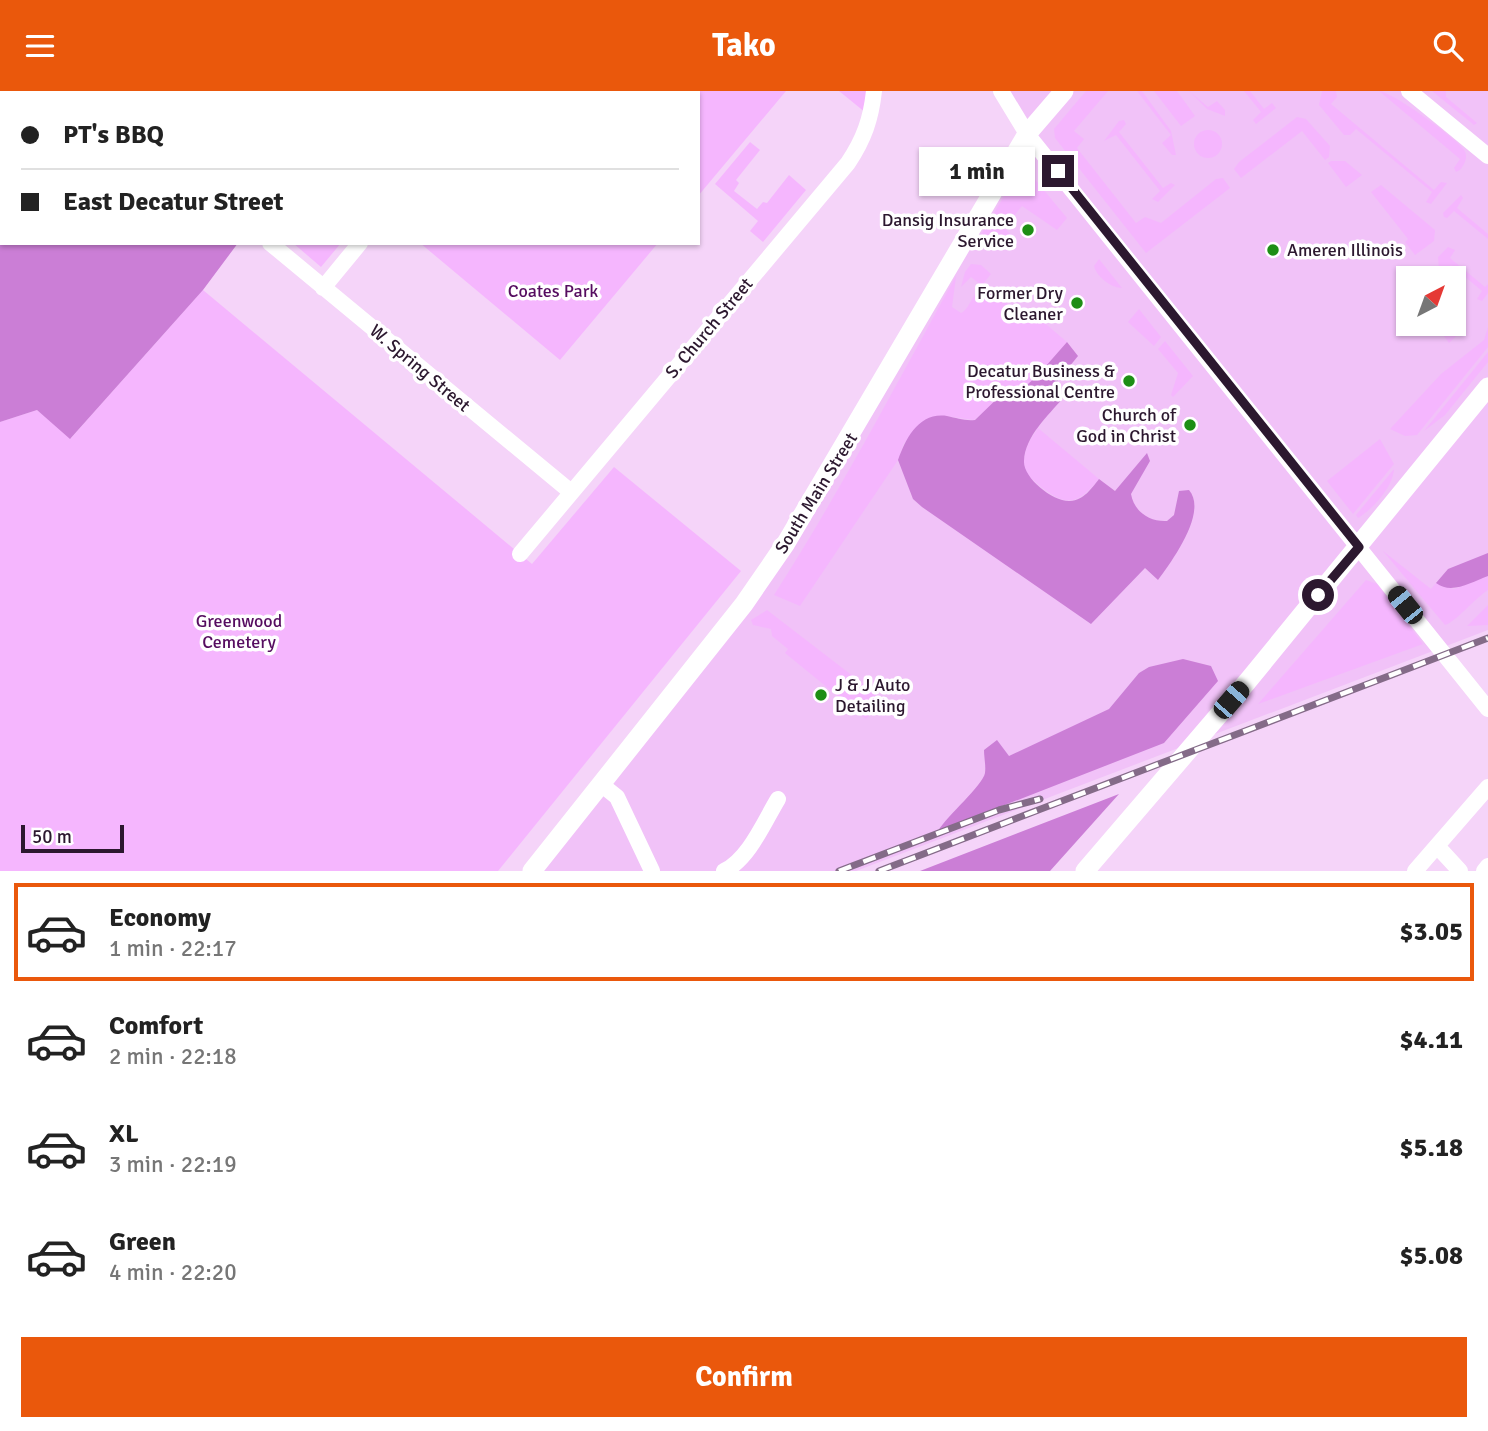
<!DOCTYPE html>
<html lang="en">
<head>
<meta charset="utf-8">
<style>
	body { margin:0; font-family:Signika,sans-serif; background:#f2f2f2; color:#222; height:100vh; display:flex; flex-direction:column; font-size:26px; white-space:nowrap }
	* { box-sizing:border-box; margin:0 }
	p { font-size:23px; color:#767676 }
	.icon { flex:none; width:38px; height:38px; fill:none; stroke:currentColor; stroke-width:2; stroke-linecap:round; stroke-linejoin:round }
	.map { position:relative; height:780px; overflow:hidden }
	.side { display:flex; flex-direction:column; background:#fff; flex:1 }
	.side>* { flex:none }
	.top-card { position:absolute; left:0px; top:0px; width:700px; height:154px; box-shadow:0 2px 5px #0004; display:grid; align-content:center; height:154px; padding:0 21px; background:#fff }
	.needle { width:46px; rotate:41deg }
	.tools { position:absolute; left:1396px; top:175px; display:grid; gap:14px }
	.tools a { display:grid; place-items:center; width:70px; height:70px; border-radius:0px; background:#fff; box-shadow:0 2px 5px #0004; font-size:35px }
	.scale { position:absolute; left:21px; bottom:18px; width:103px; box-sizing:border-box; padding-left:7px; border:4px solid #2c182f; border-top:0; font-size:19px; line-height:24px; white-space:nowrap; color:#2c182f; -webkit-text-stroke:5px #fff; paint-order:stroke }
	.end { position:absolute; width:32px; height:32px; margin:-16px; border:9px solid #2c182f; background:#fff; box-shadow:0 0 0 4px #fff }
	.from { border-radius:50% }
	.bubble { position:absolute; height:49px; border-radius:0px; background:#fff; box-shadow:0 2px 5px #0004; font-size:23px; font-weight:800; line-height:49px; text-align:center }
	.car { position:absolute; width:21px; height:42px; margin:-21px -10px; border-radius:9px; box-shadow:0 0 5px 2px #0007; background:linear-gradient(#222 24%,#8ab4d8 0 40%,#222 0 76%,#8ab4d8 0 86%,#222 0) }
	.top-card b { display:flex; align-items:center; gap:24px; height:66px; font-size:26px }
	.top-card b+b { border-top:2px solid #e0e0e0 }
	.top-card i { width:18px; height:18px; background:#222 }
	ul { padding:12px 0 0; list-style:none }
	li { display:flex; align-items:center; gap:21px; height:98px; margin:0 14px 10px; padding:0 7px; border:4px solid transparent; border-radius:0px }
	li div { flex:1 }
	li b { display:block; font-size:26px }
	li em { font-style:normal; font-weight:800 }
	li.current { border-color:#ea580c }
	li>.icon { width:63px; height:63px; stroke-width:1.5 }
	.primary-button { display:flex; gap:14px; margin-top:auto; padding:14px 21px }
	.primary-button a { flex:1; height:80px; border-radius:0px; background:#ea580c; color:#fff; font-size:28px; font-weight:800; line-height:80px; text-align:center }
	header { display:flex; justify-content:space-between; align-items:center; height:91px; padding:0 21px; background:#ea580c; color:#fff; font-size:32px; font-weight:800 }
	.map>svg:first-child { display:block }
	.built { fill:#f1c2f8; fill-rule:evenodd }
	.green { fill:#f5b6fe }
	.forest { fill:#cb7ed6 }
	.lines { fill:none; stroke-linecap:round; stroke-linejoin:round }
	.minor { stroke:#fff; stroke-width:16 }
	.major { stroke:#fff; stroke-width:19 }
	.rail-casing { stroke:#846b88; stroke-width:7 }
	.rail { stroke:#fff; stroke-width:4.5; stroke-dasharray:13; stroke-linecap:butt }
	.route { stroke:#2c182f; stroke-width:9 }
	.poi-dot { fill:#1d8e15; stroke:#fff; stroke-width:2.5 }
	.labels { text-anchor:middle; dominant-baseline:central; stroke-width:7; stroke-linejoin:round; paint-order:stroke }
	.poi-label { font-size:18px; fill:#2c182f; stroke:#fff; text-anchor:end }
	.park-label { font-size:18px; fill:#560d60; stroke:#fff }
	.street-label { font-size:18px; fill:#2c182f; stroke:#fff }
</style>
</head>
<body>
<header><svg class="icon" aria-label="menu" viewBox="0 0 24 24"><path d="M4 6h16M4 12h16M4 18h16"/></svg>Tako<svg class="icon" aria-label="search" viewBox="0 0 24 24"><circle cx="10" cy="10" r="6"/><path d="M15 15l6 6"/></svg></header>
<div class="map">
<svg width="1488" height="780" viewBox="0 0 1488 780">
	<rect width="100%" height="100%" fill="#f5d4f9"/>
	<path class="built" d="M1007,0H1488V539L856,780H538L681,603L1034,43ZM1409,187H1454V233H1409Z"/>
	<path class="green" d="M489,0H786L698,105V2Z
		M839,0H874L871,26Z
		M1086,0H1108L1074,40L1084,48L1077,57L1136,132L1145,126L1161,132L1216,88L1223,87L1230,97L1146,162L1055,47L1054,38Z
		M1137,0H1142L1171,40L1176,64H1172L1162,52L1171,44Z
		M1154,0H1177L1195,25L1181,35Z
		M1189,0L1208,16L1217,10L1225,19V25L1207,18Z
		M1244,0H1250L1264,18L1272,12L1276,17L1256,33L1253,29L1261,21Z
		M1322,0H1336L1337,6L1331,13L1434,99L1441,91L1447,92L1431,113L1426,111L1432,101L1356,38L1350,44H1344L1319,14Z
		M1379,0C1391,0 1456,47 1464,59C1469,66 1464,74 1460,79L1456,81L1454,77L1460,68Z
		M1432,0H1446V6L1477,32L1474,34Z
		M1297,26L1306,28L1330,55L1329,66L1325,69L1302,40L1241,87L1234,78L1239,71Z
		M1124,29L1126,33L1119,41L1163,97L1171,92L1175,94L1158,111L1152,108L1160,100L1116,44L1104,50L1119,30Z
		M1194 53a14 14 0 1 1 28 0a14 14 0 1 1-28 0Z
		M750,51L760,59L736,89L739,92L734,100L757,118L763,111L767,112L789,84L806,99L763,151L750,140L758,130L715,93Z
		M1331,70H1345L1362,84L1346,96L1328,72Z
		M1023,74L1067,127L1057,139L1022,115L1004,137L1016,148L1008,157L994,146L986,155L979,156L977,150Z
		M1381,94L1435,139L1434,150L1415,164L1405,151L1408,148L1371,101Z
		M1461,104L1463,107L1457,117L1488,143V148L1454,120L1447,127L1444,126L1443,122Z
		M293,152H341L321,176Z
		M420,152H658L560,269Z
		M1448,156L1455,159L1450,167L1485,196L1488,193V202L1482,210L1477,208L1482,200L1451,174L1444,181L1439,178L1438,166Z
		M1099,168L1122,197C1111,197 1096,185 1094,175Z
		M971,173L981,174L991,183L983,193L1022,225L1028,218L1067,251L1038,284L1028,293L1012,297L974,329L946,325L904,352L898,369L800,515L774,504C840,401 897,292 956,185L952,216L961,222C968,220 974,202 981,194L971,186L961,196L965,181Z
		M203,199L532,473L614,376L741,480L498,780H0V331L37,319L71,347Z
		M1139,218L1161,246L1154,255L1128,231Z
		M1456,228L1463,239L1449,252L1441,241Z
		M1488,236V256L1417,344L1405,345L1390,338L1441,283L1484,249Z
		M1165,250L1193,285L1173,306L1171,304L1178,282L1158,258Z
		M1488,261V271L1445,324L1424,340Z
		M1038,337L1099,388C1078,414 1066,416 1040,395C1033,389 1025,383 1024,373C1023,360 1031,347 1038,337Z
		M1380,348L1394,373L1353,423L1327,390Z
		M1394,378C1393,396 1373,418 1358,427L1356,424Z
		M1383,460L1431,498L1436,492L1454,498L1488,485V499C1475,507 1456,531 1445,534Z
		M1366,489L1377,493L1423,553L1258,613Z
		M1488,514V534L1467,535Z
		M767,519L884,609L866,628L785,562L788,558L772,545L771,538L753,534L751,529Z"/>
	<path class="forest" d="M0,0H382L2,2V152H238L203,199L70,348L37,319L0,331Z
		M1067,251L1078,265L1052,297L1063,307C1048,325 1025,345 1024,370C1023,387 1053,411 1070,410C1084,409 1091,398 1099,388L1115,400L1147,362L1150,370L1131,403C1134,421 1150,431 1167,430L1174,424L1179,400L1189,399C1208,421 1172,470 1158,489L1145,477L1091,533L922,416L913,408L898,369C906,347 919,321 947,325C957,327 964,330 975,329L1005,300L1028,293L1038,284Z
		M1488,462V485C1471,491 1452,504 1436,492L1448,478Z
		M1183,568L1211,575L1218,590L1164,652L938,740C947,725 983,694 985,682C986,675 984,666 984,659L997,649L1009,665L1109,618L1139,582L1149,576Z
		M1119,703L1050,780H920Z"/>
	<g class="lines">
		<path class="minor" d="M1001,0L1027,43L1488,618
			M1409,0L1488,65
			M488,2L489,0
			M270,152L571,401
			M323,197L360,152
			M520,463L848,72C864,48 871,28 874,0
			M602,694L617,706L652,780
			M1437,755L1460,780
			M724,780C749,768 764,731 778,708
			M1415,780L1488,696
			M1484,780L1488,775"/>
		<path class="major" d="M532,780L744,513L786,452L1027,43L1064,0
			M1085,780L1247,591L1488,296"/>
		<defs>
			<path id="rail" d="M839,780L999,719L1040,708
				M879,780L1488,547"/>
		</defs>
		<use href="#rail" class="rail-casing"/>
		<use href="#rail" class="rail"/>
	</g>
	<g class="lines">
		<path class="route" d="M1058,80L1359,456L1318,504"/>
	</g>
	<g class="poi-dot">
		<circle cx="1028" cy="139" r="7"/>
		<circle cx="1273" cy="159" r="7"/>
		<circle cx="1077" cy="212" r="7"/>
		<circle cx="1129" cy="290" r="7"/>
		<circle cx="1190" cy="334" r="7"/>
		<circle cx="821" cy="604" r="7"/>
	</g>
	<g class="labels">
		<g class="poi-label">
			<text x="1014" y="129">Dansig Insurance<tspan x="1014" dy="21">Service</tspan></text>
			<text x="1287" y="159" text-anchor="start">Ameren Illinois</text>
			<text x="1063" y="202">Former Dry<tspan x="1063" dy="21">Cleaner</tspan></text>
			<text x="1115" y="280">Decatur Business &amp;<tspan x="1115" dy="21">Professional Centre</tspan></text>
			<text x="1176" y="324">Church of<tspan x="1176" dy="21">God in Christ</tspan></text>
			<text x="835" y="594" text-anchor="start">J &amp; J Auto<tspan x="835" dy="21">Detailing</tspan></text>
		</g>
		<g class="park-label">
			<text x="553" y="200">Coates Park</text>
			<text x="239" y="530">Greenwood<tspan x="239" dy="21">Cemetery</tspan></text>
		</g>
		<g class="street-label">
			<text transform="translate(709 237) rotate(-50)">S. Church Street</text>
			<text transform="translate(420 277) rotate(40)">W. Spring Street</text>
			<text transform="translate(816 402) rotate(-58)">South Main Street</text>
		</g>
	</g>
</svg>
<div class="tools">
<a><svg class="needle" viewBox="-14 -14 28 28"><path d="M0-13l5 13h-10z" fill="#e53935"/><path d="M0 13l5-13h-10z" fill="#767676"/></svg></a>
</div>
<div class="scale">50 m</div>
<i class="end from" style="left:1318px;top:504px"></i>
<i class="end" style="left:1058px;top:80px"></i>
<div class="bubble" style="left:919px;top:56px;width:116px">1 min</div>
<i class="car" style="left:1405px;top:514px;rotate:321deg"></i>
<i class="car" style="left:1231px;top:609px;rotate:41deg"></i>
<div class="top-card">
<b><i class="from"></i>PT's BBQ</b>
<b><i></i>East Decatur Street</b>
</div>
</div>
<section class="side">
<ul>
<li class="current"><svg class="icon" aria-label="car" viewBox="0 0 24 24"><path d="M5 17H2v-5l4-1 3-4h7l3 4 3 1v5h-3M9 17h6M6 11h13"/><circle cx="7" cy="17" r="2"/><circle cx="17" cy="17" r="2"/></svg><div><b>Economy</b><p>1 min · 22:17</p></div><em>$3.05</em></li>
<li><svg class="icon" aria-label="car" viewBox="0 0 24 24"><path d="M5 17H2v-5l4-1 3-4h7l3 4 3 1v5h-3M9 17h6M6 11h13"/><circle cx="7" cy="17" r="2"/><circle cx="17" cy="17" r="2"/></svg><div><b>Comfort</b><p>2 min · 22:18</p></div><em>$4.11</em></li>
<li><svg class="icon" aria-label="car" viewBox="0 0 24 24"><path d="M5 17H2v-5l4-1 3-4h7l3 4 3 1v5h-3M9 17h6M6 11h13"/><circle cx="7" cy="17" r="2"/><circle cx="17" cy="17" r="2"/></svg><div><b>XL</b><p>3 min · 22:19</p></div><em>$5.18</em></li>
<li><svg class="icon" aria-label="car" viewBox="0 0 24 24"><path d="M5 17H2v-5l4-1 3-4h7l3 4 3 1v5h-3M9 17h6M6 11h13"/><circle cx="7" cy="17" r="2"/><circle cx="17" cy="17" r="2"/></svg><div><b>Green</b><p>4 min · 22:20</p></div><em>$5.08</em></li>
</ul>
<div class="primary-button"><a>Confirm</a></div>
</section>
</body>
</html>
